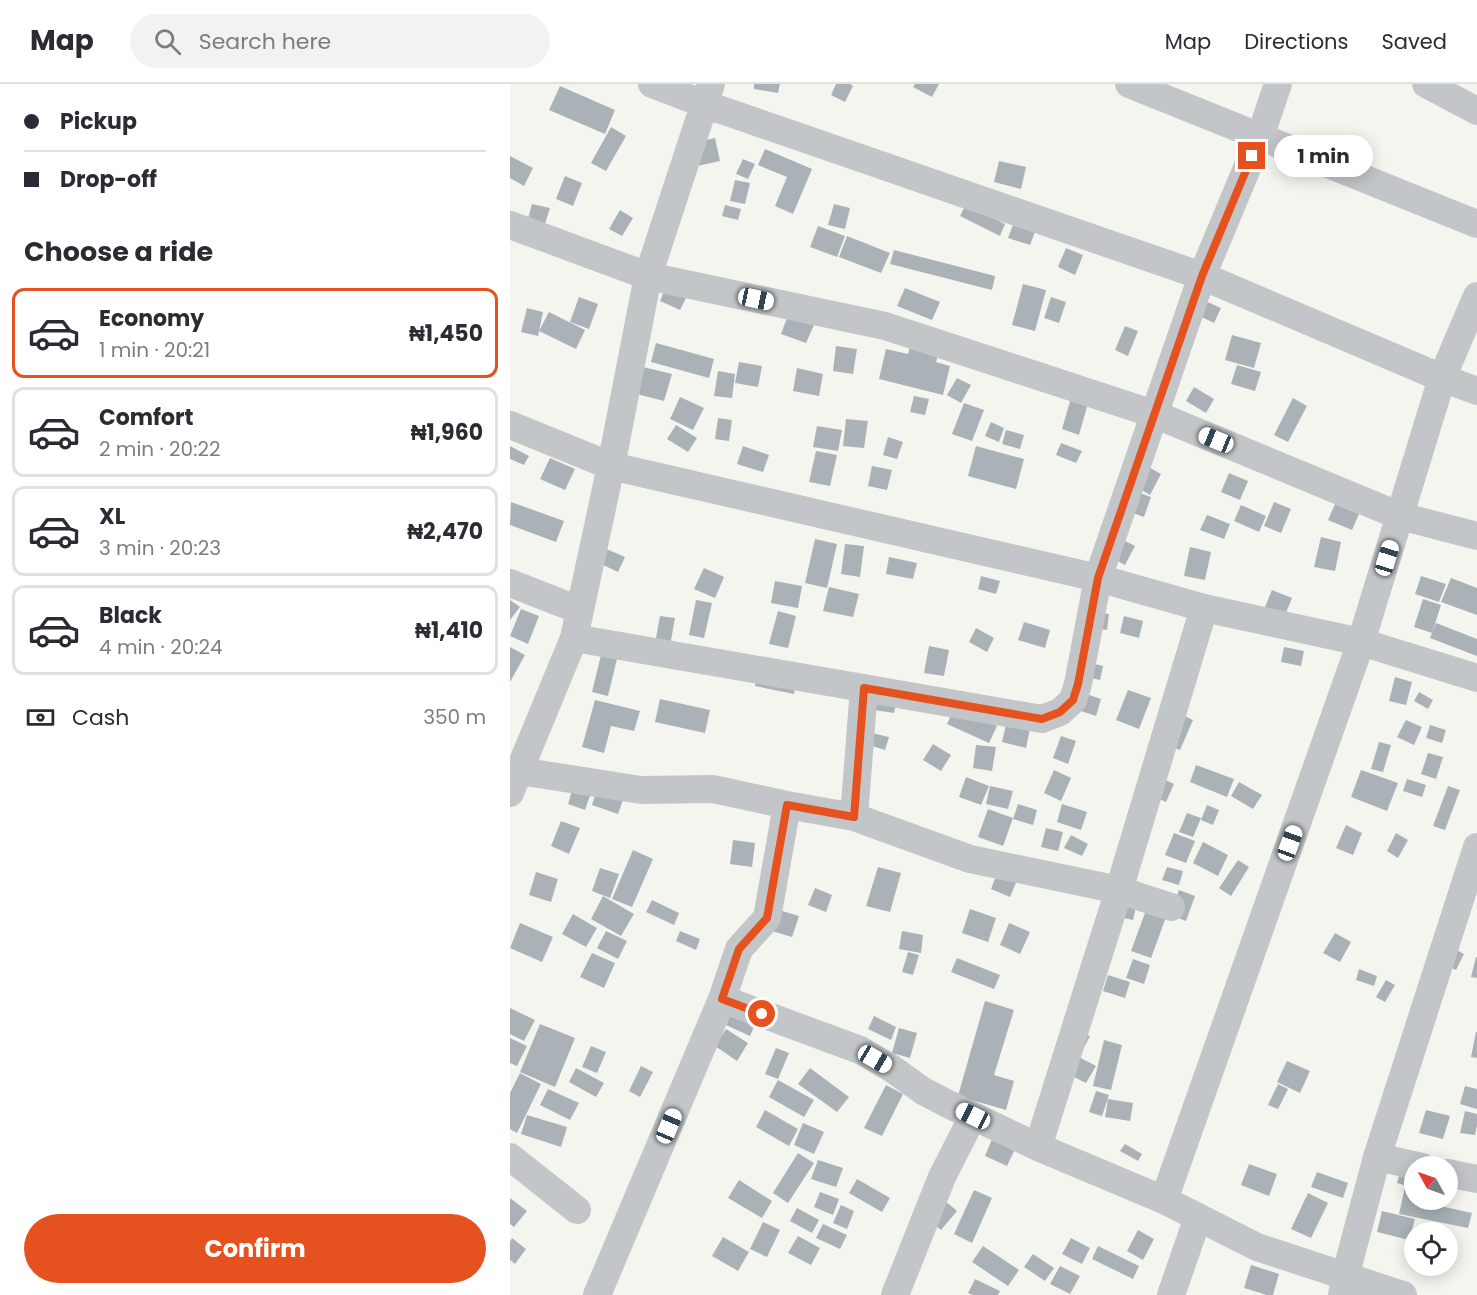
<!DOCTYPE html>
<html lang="en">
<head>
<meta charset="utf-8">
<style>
	body { margin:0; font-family:Poppins,sans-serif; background:#f2f2f3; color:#2b2b33; height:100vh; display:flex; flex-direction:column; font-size:22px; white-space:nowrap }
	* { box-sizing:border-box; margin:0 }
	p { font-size:20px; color:#7c7c81 }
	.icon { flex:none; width:33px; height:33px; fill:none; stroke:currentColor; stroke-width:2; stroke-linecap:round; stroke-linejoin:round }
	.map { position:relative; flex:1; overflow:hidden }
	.side { display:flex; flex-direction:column; background:#fff; width:510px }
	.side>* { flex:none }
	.banner { display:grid; align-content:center; height:132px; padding:0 24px; background:#fff }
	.needle { width:39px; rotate:310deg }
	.controls { position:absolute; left:894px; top:1072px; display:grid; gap:12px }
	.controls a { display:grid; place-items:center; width:54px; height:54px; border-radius:50%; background:#fff; box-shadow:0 3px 15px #0003; font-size:30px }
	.end { position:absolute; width:27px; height:27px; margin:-14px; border:8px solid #e6521f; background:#fff; box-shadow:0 0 0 3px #fff }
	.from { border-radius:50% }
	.bubble { position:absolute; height:42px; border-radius:21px; background:#fff; box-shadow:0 3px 15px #0003; font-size:20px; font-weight:700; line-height:42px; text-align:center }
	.car { position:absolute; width:18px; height:36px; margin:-18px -9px; border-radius:8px; box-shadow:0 0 4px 2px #0007; background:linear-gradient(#fff 24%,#345 0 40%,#fff 0 76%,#345 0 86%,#fff 0) }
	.banner b { display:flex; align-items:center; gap:21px; height:57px; font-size:22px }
	.banner b+b { border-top:2px solid #e1e1e2 }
	.banner i { width:15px; height:15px; background:#2b2b33 }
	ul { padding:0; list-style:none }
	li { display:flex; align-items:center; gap:18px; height:90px; margin:0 12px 9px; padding:0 12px; border:3px solid #e1e1e2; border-radius:12px }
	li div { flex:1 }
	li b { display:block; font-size:22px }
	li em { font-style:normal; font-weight:700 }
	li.active { border-color:#e6521f }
	li>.icon { width:54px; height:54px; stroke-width:1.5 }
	h2 { padding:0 24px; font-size:27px; line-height:72px }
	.pay { display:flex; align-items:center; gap:15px; height:66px; padding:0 24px; font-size:22px }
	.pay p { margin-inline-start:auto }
	.action { display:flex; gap:12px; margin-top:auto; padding:12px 24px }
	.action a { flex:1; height:69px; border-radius:36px; background:#e6521f; color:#fff; font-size:24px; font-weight:700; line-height:69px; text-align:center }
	header { display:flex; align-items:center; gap:36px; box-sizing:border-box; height:84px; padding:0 30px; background:#fff; border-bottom:2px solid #e1e1e2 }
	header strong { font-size:28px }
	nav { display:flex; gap:33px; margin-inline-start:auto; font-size:21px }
	.search { width:420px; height:54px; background:#f2f2f3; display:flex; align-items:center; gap:15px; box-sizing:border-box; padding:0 21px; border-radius:33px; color:#7c7c81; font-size:22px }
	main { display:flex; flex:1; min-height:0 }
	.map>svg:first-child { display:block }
	.building { fill:#aab2b7 }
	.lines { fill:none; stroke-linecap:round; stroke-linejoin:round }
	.street { stroke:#c2c6c9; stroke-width:28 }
	.route { stroke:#e6521f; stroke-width:8 }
</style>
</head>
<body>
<header>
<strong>Map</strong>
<div class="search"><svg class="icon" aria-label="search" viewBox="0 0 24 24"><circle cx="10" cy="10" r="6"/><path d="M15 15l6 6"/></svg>Search here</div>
<nav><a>Map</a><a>Directions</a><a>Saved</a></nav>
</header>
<main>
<section class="side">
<div class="banner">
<b><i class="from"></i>Pickup</b>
<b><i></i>Drop-off</b>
</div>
<h2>Choose a ride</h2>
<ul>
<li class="active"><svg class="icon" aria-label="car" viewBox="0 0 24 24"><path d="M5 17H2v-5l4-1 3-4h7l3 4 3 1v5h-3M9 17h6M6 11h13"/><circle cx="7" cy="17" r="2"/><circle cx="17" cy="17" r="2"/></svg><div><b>Economy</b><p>1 min · 20:21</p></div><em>₦1,450</em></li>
<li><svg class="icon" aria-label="car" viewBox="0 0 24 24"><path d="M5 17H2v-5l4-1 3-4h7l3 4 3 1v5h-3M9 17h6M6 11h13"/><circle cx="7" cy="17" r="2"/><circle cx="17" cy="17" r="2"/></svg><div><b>Comfort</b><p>2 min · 20:22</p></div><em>₦1,960</em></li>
<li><svg class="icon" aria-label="car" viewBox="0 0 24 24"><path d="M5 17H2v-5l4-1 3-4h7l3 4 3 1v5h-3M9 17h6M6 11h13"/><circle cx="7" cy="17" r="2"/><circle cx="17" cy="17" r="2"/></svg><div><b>XL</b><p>3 min · 20:23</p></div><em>₦2,470</em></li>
<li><svg class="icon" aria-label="car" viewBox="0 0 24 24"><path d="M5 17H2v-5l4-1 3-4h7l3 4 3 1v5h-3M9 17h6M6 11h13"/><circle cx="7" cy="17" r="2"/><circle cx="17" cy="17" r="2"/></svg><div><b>Black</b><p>4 min · 20:24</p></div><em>₦1,410</em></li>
</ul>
<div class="pay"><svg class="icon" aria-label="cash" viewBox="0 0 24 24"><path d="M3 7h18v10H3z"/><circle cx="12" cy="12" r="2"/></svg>Cash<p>350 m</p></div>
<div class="action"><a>Confirm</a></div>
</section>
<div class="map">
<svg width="967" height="1211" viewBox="0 0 967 1211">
	<rect width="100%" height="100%" fill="#f5f5f0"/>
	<path class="building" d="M244,0H270L268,9L244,5Z
		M326,0H340L343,2L335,18L321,11Z
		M405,0H429L422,13L403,3Z
		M50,2L105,26L95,50L39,26Z
		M101,43L116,52L96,87L81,79Z
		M205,54L210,77L187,82L182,59Z
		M255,65L302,85L283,130L265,122L277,93L248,81Z
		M0,72L23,84L14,102L0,94Z
		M233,75L245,80L238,95L226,90Z
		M489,77L516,83L511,105L484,98Z
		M55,92L72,99L63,122L46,115Z
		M225,96L240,99L235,120L220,117Z
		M22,120L40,124L34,143L17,138Z
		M324,120L340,124L335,145L318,141Z
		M456,120L495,140L490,152L450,132Z
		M215,121L231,125L228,136L212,132Z
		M110,126L123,134L112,152L99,145Z
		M503,141L525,148L520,161L498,154Z
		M308,142L335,152L327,173L300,163Z
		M337,152L380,169L371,189L329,173Z
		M556,164L573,171L565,191L548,183Z
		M384,166L485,192L482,206L380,180Z
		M513,200L536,206L525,247L502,241Z
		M395,204L430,218L422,236L387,222Z
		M155,205L176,214L170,226L150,217Z
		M69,213L88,220L79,245L60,238Z
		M541,213L556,218L549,239L534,234Z
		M686,213L711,224L704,239L679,227Z
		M17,224L33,228L28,252L11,248Z
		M39,228L75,246L66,265L29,247Z
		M278,231L304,241L296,259L271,250Z
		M615,242L628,247L618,272L605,266Z
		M722,251L751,259L744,284L715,276Z
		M402,255L431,262L426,278L440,282L433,311L369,295L376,265L398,270Z
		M146,259L204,275L199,294L141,278Z
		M326,262L347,265L343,290L323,287Z
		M229,278L252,282L248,303L225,299Z
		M727,281L751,288L745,307L721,300Z
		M129,282L162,290L154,317L123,309Z
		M287,284L313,290L309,312L283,307Z
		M208,287L225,290L222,314L204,312Z
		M447,294L461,301L451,319L437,311Z
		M684,303L704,315L696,329L676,317Z
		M563,307L580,312L569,351L552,345Z
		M404,312L419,315L415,331L400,328Z
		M170,313L194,324L183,346L160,335Z
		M783,314L797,322L778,358L764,351Z
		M454,319L474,326L462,357L442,350Z
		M208,334L222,336L219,357L205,355Z
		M336,335L358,337L354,364L333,362Z
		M481,338L494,344L489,358L475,352Z
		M166,341L187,354L178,368L157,355Z
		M307,342L332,346L328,367L303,363Z
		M496,346L514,351L510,365L492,360Z
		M378,353L393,358L387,375L373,371Z
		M551,359L572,367L566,379L546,371Z
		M0,362L19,372L14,381L0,375Z
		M233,362L259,371L253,388L227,380Z
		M466,362L514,375L506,405L458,392Z
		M306,367L327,371L320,402L299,398Z
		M40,374L65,385L55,406L30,395Z
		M635,381L651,390L640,411L623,401Z
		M362,382L382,386L377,406L358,402Z
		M719,389L738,397L730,416L711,408Z
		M613,403L641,413L634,433L606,423Z
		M1,418L54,437L46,458L0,441Z
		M764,418L781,425L771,449L754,442Z
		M825,420L849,430L842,446L818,436Z
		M731,421L756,432L749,448L724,437Z
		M697,431L720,440L714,455L690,446Z
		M598,448L625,462L615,481L588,466Z
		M811,453L831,458L825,487L804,483Z
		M305,455L327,460L317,504L295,499Z
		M335,460L354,462L350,493L331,490Z
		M680,463L701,468L695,496L674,492Z
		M94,464L115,473L108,488L87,478Z
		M379,473L407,479L403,495L376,490Z
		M194,484L214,493L205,514L184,505Z
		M471,492L490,497L486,510L468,505Z
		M911,492L936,500L929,518L905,510Z
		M941,494L967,504V531L931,518Z
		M265,497L292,502L288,524L261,519Z
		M319,503L349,510L343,533L313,527Z
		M762,506L782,514L775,531L755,523Z
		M913,515L931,521L922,549L904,543Z
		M0,516L10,523L0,536Z
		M186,516L202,519L194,554L179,551Z
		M11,525L29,532L18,560L0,552Z
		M268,527L286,532L278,564L259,560Z
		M580,527L599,530L597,546L577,543Z
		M150,532L165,534L160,562L145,559Z
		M614,532L633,537L629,554L610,549Z
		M514,538L540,546L535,564L508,556Z
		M926,539L967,555V572L920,554Z
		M466,544L484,554L477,568L459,558Z
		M419,562L439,566L434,592L414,589Z
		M0,563L15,571L0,598Z
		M774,563L794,567L791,582L771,578Z
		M91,571L107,575L98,612L82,608Z
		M572,577L593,582L590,596L568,591Z
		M248,586L287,594L284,610L245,602Z
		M885,593L902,598L896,621L879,617Z
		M559,604L591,615L586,632L553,621Z
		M618,606L641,614L629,645L606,636Z
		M909,608L923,616L918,625L904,617Z
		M360,610L387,614L384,629L358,625Z
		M150,615L200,626L195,649L145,638Z
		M85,616L130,627L124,647L101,642L94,669L72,663Z
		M445,623L487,642L479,659L437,640Z
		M667,628L683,636L670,666L654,660Z
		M896,636L912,643L904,661L887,653Z
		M496,640L520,645L516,664L492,658Z
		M920,641L936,646L932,659L916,654Z
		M362,649L379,653L375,666L359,661Z
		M551,652L566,657L558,680L543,674Z
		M869,658L881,661L873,688L861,685Z
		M423,660L441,671L431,687L413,676Z
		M466,661L486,663L482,687L463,684Z
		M918,669L933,673L926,695L911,690Z
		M686,681L724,695L717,713L680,698Z
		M544,686L561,694L551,717L534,709Z
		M851,686L888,699L877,727L841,713Z
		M647,692L664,700L656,718L638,710Z
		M456,693L479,702L471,721L449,713Z
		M897,695L916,701L912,713L893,707Z
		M729,698L752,711L743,725L721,712Z
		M89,699L116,707L108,730L82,721Z
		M64,700L82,706L75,726L58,720Z
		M480,702L503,707L498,725L476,720Z
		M938,702L950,706L935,746L923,742Z
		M508,720L527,726L523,741L503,735Z
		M552,720L577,728L571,746L547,738Z
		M697,721L709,726L703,741L691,736Z
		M478,725L503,734L493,762L468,753Z
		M677,729L691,734L683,753L669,748Z
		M51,737L70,744L59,770L41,762Z
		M836,741L852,749L843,771L826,764Z
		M536,744L553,748L548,767L531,763Z
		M664,749L685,757L676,779L655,771Z
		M886,749L898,756L888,774L877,767Z
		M561,751L578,760L572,772L554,764Z
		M223,756L245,759L242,783L220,780Z
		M693,758L718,771L708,792L683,779Z
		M123,766L143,775L122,823L102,815Z
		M728,776L739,783L721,812L709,804Z
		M491,779L511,787L500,813L481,805Z
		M368,783L391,789L380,828L356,822Z
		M657,783L673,787L669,801L652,796Z
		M90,784L109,790L100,814L82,807Z
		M26,788L48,795L41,818L19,811Z
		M305,804L322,811L316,828L298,821Z
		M669,806L685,812L676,837L660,831Z
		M93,812L124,830L111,852L81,835Z
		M628,815L623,836L600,831Z
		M142,816L169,829L164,841L136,828Z
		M639,818L659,825L641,874L621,867Z
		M252,821L289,832L282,853L245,842Z
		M460,825L486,834L478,858L452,849Z
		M63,830L87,844L76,863L52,850Z
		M10,839L43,853L32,878L0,864Z
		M499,839L520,848L510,870L490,861Z
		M96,847L117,857L108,875L87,864Z
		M170,847L190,855L186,866L166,857Z
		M392,847L413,851L411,869L389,865Z
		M825,849L841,858L830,878L813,869Z
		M934,859L954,870L946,886L926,877Z
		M398,868L409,871L403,891L392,888Z
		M82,869L105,879L94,904L70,893Z
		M966,873H967V894L961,893Z
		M447,874L490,891L484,905L441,888Z
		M623,875L640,881L634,900L616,894Z
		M849,885L867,892L864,902L846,896Z
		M598,891L620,898L615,914L593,907Z
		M876,896L885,901L875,918L866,913Z
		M475,917L504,926L484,991L504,997L496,1026L448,1012Z
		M226,919L250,930L240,952L216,941Z
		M0,924L25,936L14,957L0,950Z
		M364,932L386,943L381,956L358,945Z
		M30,940L65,954L45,1003L10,988Z
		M389,944L407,949L400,974L382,969Z
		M216,945L238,959L227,977L205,962Z
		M570,948L580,952L569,973L586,982L576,999L550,986Z
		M966,948H967V974L961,973Z
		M0,954L17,962L7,982L0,979Z
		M594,956L612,961L601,1006L583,1002Z
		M81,962L96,968L87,989L72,983Z
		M266,964L279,969L268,995L255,990Z
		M777,977L800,987L790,1009L767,998Z
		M131,982L143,988L130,1013L119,1007Z
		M66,984L94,999L86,1013L59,998Z
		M300,984L339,1013L327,1028L288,1000Z
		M10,989L31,1000L7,1049L0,1045V1009Z
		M268,996L304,1016L294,1033L259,1013Z
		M768,1000L778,1005L768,1025L758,1021Z
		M376,1001L393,1010L372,1052L354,1044Z
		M955,1002L967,1005V1025L950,1020Z
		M38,1005L69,1019L60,1036L30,1021Z
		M586,1007L599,1011L592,1032L579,1028Z
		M598,1015L623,1019L620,1037L595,1033Z
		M255,1026L288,1045L279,1062L246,1043Z
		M916,1026L940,1032L933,1055L909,1049Z
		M955,1027L967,1030V1041L965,1051L950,1049Z
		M17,1031L57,1043L51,1063L11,1050Z
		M293,1039L314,1048L304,1070L284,1061Z
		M483,1053L506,1063L497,1082L475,1072Z
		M615,1060L632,1070L628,1077L610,1067Z
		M288,1069L304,1079L278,1119L263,1109Z
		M894,1074L904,1083V1104L887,1099Z
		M308,1076L333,1084L326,1103L301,1095Z
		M739,1080L767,1090L759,1112L731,1101Z
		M807,1088L838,1099L833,1114L801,1103Z
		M347,1095L380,1114L372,1128L339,1109Z
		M229,1096L262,1117L252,1134L218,1114Z
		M895,1103L904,1105V1116H912V1118L962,1129L958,1144L889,1130Z
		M464,1106L482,1114L462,1159L444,1150Z
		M310,1108L329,1115L323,1131L304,1123Z
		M798,1109L818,1119L801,1154L781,1145Z
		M428,1111L447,1127L431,1146L413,1131Z
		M0,1114L17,1127L4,1143L0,1140Z
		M331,1121L344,1127L337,1145L323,1139Z
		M287,1124L309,1136L302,1149L280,1137Z
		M872,1127L905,1135L899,1156L867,1148Z
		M253,1138L270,1146L257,1173L240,1165Z
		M313,1140L337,1151L330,1165L306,1154Z
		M628,1146L644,1155L633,1176L617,1167Z
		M288,1152L310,1164L301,1181L278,1169Z
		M213,1153L239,1168L228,1187L202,1172Z
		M2,1154L16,1165L5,1180L0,1176V1158Z
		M561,1154L580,1164L572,1180L552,1170Z
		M473,1162L509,1186L498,1202L462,1178Z
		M588,1162L629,1182L623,1195L582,1175Z
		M523,1170L544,1184L535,1197L514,1183Z
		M741,1181L769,1190L763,1211H757L734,1204Z
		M550,1182L570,1192L560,1210L540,1200Z
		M465,1195L490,1207L488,1211H463L458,1209Z"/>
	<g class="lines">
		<path class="street" d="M142,0L194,20L692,192L932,294L967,307
			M619,0L967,140
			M916,0L967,27
			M0,141L138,192L375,242L644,330L890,432L967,452
			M0,341L101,382L588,494L694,524L851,558L967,594
			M0,499L69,526
			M64,554L532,635L550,628L563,616L568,600L588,494L692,192L750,53L768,0
			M9,687L131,706L203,705L277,721L344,733L460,775L609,806L661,823
			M0,709L64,554L101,382L138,192L201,0
			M344,733L354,604
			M212,915L350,966L381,984L413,1007L440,1021L528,1063L654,1116L747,1163L893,1211
			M528,1063L609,806L694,524
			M0,1073L67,1126
			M867,1073L912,1083
			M938,1089L967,1095
			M654,1116L851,558L932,294L967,212
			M87,1211L212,915L229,865L257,834L277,721
			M385,1211L432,1093L463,1032
			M661,1211L688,1133
			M832,1211L835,1193L867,1073L967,763"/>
	</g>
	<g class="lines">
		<path class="route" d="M252,930L212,915L229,865L257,834L277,721L344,733L354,604L532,635L550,628L563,616L568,600L588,494L692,192L742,72"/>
	</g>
</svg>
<div class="controls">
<a><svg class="needle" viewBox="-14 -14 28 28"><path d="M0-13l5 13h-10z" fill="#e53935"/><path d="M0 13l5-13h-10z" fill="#7c7c81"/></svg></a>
<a><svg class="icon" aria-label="locate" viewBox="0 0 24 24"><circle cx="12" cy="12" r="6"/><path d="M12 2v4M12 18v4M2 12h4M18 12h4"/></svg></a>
</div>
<i class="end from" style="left:252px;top:930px"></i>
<i class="end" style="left:742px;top:72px"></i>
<div class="bubble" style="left:764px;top:51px;width:99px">1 min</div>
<i class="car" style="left:246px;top:215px;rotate:102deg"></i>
<i class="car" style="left:706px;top:356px;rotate:292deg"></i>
<i class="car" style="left:877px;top:474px;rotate:17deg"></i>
<i class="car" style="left:780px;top:759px;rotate:20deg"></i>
<i class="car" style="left:365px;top:975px;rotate:120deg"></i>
<i class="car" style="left:463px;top:1032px;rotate:296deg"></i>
<i class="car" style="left:159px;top:1042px;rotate:23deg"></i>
</div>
</main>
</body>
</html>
